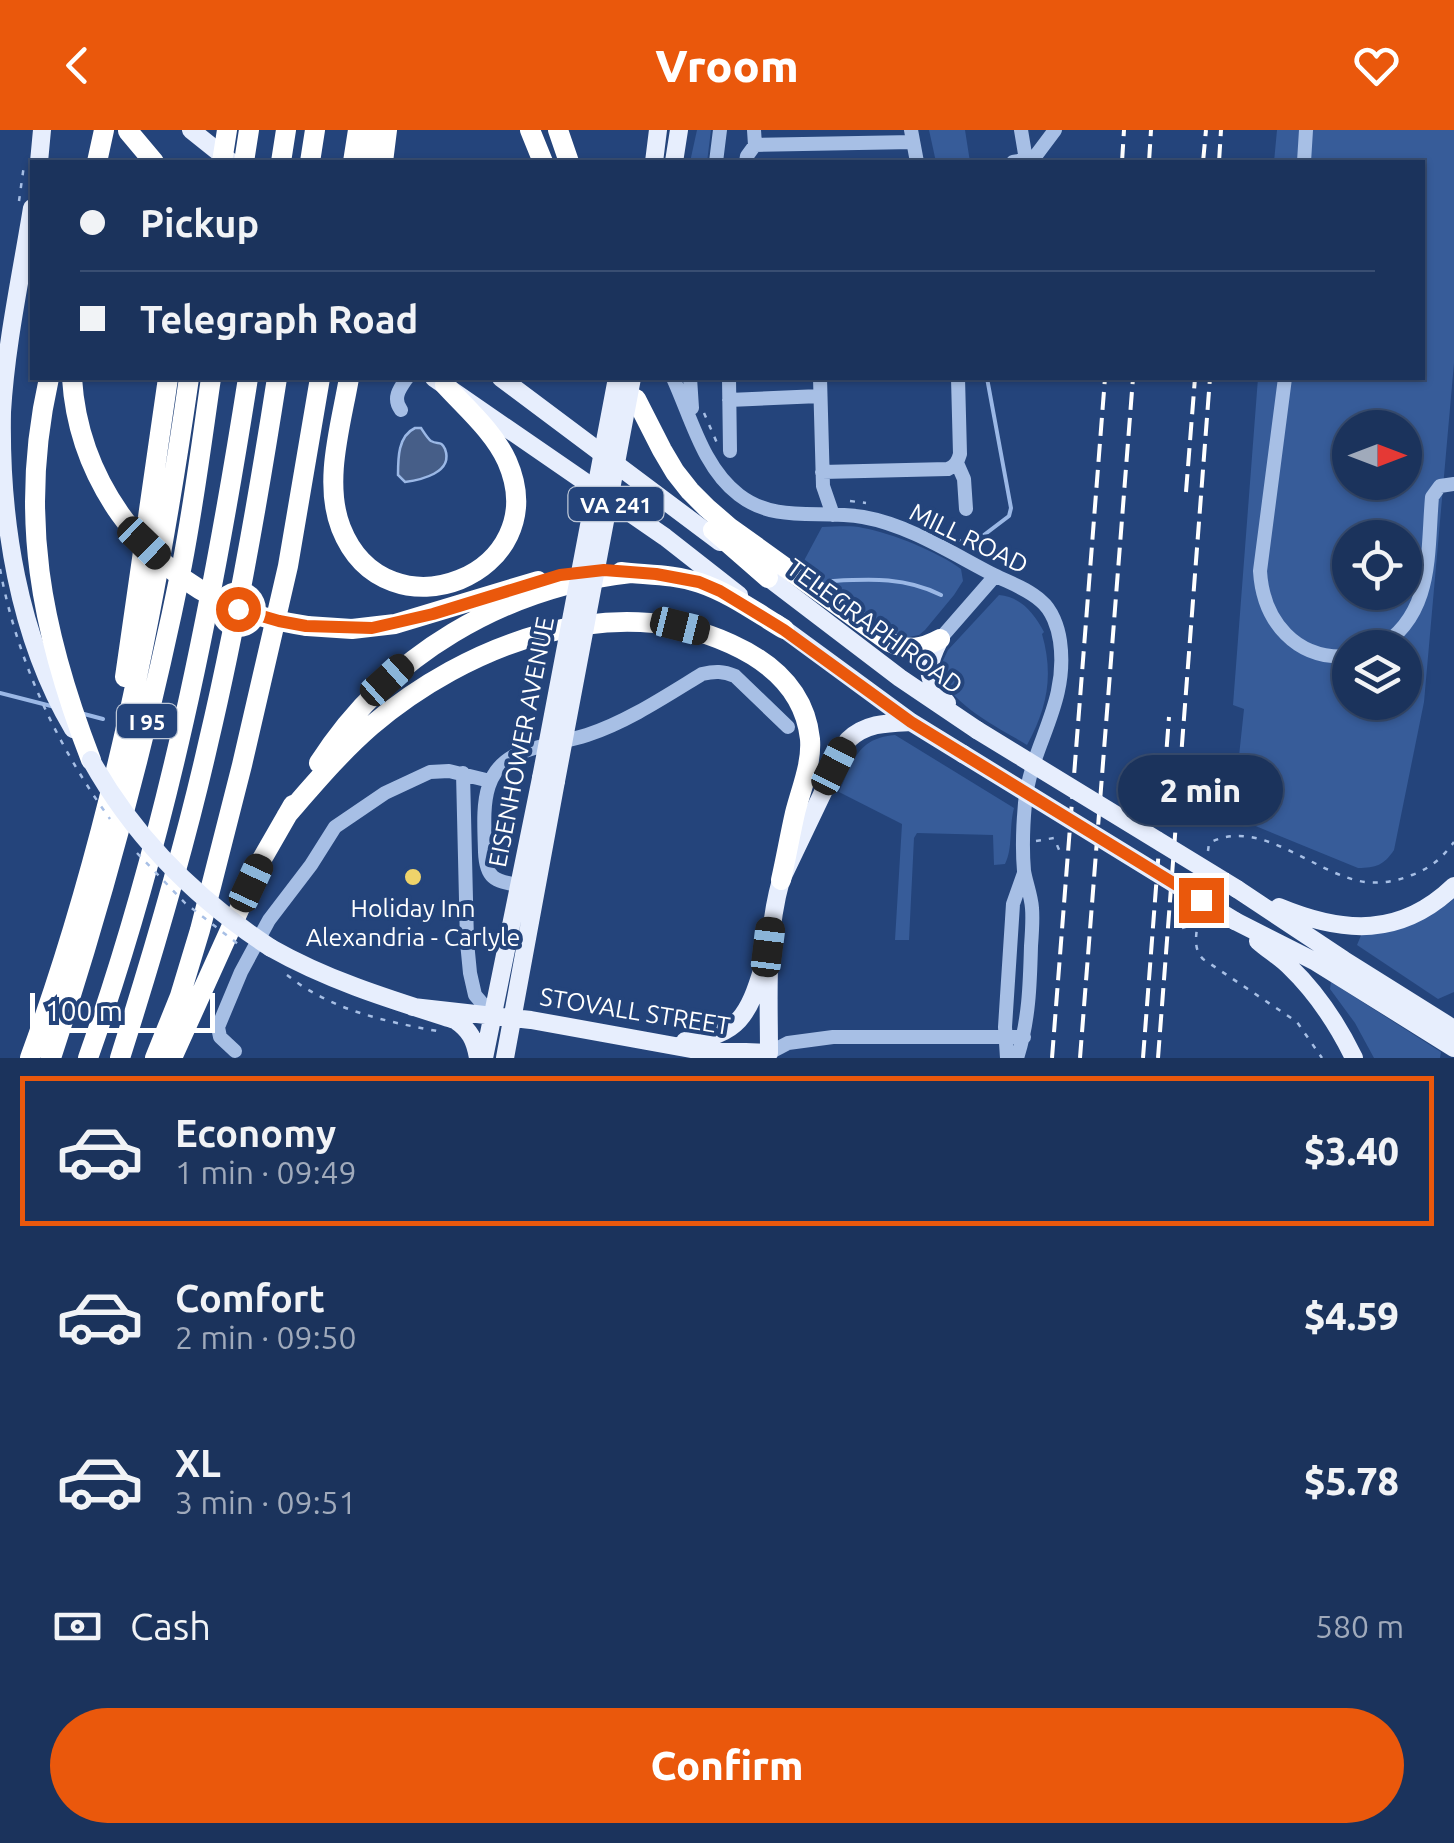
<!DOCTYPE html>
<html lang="en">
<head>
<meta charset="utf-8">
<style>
	body { margin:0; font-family:Ubuntu,sans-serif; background:#243b62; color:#f1f3f6; height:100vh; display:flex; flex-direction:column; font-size:38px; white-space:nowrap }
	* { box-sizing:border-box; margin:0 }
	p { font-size:32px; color:#a0aabb }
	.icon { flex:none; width:55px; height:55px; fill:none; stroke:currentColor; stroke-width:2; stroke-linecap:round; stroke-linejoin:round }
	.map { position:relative; height:928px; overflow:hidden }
	.details { display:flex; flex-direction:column; background:#1b335c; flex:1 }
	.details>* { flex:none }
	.top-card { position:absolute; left:30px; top:30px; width:1395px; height:220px; border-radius:0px; box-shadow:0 2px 8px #0004,0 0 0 2px #394e72; display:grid; align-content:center; height:220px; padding:0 50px; background:#1b335c }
	.needle { width:65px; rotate:90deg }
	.tools { position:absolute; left:1332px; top:280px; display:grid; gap:20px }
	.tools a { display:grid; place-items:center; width:90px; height:90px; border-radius:50%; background:#1b335c; box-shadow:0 2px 8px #0004,0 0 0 2px #394e72; font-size:50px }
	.scale { position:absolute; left:30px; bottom:25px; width:185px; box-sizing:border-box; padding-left:10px; border:5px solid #fff; border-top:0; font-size:28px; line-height:35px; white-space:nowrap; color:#fff; -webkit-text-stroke:8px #24447b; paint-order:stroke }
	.end { position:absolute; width:45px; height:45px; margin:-22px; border:12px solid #ea580c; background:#fff; box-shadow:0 0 0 5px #fff }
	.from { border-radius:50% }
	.bubble { position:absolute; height:70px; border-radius:35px; background:#1b335c; box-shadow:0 2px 8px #0004,0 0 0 2px #394e72; font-size:32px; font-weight:800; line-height:70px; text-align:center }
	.car { position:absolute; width:30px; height:60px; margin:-30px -15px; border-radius:12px; box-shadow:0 0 8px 2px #0007; background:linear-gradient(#222 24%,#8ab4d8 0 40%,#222 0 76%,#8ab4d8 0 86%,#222 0) }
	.top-card b { display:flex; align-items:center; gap:35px; height:95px; font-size:38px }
	.top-card b+b { border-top:2px solid #394e72 }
	.top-card i { width:25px; height:25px; background:#f1f3f6 }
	ul { padding:18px 0 0; list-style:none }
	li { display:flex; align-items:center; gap:30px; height:150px; margin:0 20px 15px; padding:0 30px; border:5px solid transparent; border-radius:0px }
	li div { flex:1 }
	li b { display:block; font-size:38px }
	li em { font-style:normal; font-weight:800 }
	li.selected { border-color:#ea580c }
	li>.icon { width:90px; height:90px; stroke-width:1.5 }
	.pay { display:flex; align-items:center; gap:25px; height:110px; padding:0 50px; font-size:38px }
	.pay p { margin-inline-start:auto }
	.cta { display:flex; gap:20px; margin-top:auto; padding:20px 50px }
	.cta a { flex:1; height:115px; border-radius:60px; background:#ea580c; color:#fff; font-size:40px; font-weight:800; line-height:115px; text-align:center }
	header { display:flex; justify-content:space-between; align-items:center; height:130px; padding:0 50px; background:#ea580c; color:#fff; font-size:45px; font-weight:800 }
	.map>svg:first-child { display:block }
	.green { fill:#375c99; fill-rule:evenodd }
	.water { fill:#465e88; stroke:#9bb8e6; stroke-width:2.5 }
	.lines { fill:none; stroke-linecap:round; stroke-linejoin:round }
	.stream { stroke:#9bb8e6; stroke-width:4 }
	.path { stroke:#a7bfe5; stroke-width:2.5; stroke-dasharray:5 8; stroke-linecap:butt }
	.minor { stroke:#a7bfe5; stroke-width:14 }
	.major { stroke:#e7eefd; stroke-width:18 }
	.highway { stroke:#fff; stroke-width:20 }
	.rail { stroke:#fff; stroke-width:4; stroke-dasharray:18 8; stroke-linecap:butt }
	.path-bridge { stroke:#a7bfe5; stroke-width:2.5; stroke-dasharray:5 8; stroke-linecap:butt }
	.major-bridge { stroke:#e7eefd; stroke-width:18 }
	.highway-bridge { stroke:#fff; stroke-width:20 }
	.route { stroke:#ea580c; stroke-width:12 }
	.poi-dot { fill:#efd36a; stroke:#24447b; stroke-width:4 }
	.labels { text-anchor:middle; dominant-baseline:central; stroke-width:8; stroke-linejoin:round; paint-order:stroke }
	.shield { fill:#24447b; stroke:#bdc7d7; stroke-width:2.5 }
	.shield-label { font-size:22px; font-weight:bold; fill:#fff }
	.street-label { font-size:25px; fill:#fff; stroke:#24447b }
	.poi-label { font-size:25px; fill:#fff; stroke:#24447b }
</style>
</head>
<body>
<header><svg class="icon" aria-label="back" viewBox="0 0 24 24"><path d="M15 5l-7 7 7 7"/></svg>Vroom<svg class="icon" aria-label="heart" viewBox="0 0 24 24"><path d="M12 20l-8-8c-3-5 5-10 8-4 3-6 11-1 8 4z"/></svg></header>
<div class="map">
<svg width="1454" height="928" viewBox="0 0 1454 928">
	<rect width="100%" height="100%" fill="#24447b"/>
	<path class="green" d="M697,0H711L707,32H690Z
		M929,0H965L970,32H936Z
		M1277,0H1454V233L1424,572L1394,720C1384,735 1376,738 1358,738L1236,688L1227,676L1230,629L1239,626L1244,579L1233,575L1258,248H1422V32H1274ZM1350,298H1405V352H1350ZM1350,408H1405V462H1350ZM1350,518H1405V572H1350Z
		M822,397C835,397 850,395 863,398C892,403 938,422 961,439L963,451L954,465L925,500L919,505L899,509L799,440Z
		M999,465C1021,467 1034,483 1044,502L1042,504C1054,546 1047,578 1027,615C998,597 948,574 939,539L948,520Z
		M895,605L1014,678C1009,696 1013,719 1005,734L994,735L993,705L917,703L914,708L909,810H895L902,694L839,662C853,632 857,608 895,605Z
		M1454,769V862L1438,869L1357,815L1362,803C1403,800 1421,794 1454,769Z
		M1331,852L1441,922L1440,928H1374L1355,893L1330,859Z"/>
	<path class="water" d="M415,298H421C423,301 428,309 431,311C438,315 441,310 445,319C454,343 420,350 405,352L398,345C398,328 398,306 415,298Z"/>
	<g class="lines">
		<path class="stream" d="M976,411L1009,386L1011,378L987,248
			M832,451C871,449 905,447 941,465
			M0,563L55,577
			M84,584L103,589"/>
		<path class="path" d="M19,71L24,35
			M704,283L717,313
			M850,371L866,373
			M957,409L1023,442
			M1036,711L1054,708L1060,722
			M1208,721L1209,713C1261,686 1315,745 1365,752C1381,754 1397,751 1412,745C1431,738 1442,728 1454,712
			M1198,789C1197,803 1192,818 1203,829L1297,892L1322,928
			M1182,798L1196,794
			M287,845C331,880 383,891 437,901"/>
		<path class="minor" d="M911,0L917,32
			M1021,0L1026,30
			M755,15L913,12
			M716,32L720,0
			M746,32L747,26L755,15L754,0
			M1013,32L1034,28L1055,0
			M1304,32L1306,0
			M673,248C691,287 703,338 739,365C777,394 819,379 863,387C909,395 953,424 994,445C1010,453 1028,459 1041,471C1052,480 1058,497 1060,511C1069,575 1031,614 1025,673C1023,695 1022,718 1024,741C1026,753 1031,765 1032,778C1033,790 1032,803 1031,816C1030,854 1029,891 1017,928
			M690,248L692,278
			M729,248L730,321
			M820,248L823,356L833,385
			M1285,248L1260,441C1263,491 1296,531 1350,526
			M729,270L820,266
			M401,280C392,268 400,258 407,248
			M957,333L964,349L966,379
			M822,342L948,339C955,336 958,332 960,324L958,248
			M940,509L995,446
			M1378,518C1434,485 1427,424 1432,367L1440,356L1454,354
			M463,643L467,812L470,843L475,865L492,885
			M518,755C494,751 486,748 485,722C484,680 478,635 528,620C547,614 568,611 587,605C627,592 666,566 702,544C715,541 723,541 735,546L788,597
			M235,921L220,907L218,897L241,842L269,790L311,735L335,697L385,663L430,642L449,641L490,651
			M769,923L788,913L833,907H1024
			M1007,928L1005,897L1013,774L1024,743"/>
		<path class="major" d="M191,0L231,32
			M39,32L42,0
			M654,32L658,0
			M674,32L679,0
			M32,78C21,146 6,214 2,282C0,390 18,506 73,599
			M434,248L665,407L739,465
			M501,248L720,412
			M757,439L900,548L977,600
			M776,493L911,592L963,624
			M940,509C925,538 925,549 947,573
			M1237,759L1344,830L1454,899
			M1279,777C1344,804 1401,807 1454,756
			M1235,791L1316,832L1454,918
			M1258,811C1268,820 1280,827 1289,836C1316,862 1338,895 1354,928
			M271,818C329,851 392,870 455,890C470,900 475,910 478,928
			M413,877L531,890L697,920L769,923C769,864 765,807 781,750L848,610C866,593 887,593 911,592
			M685,911C738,907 749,884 763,837
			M484,928L541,648
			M505,928L556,651"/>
		<path class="highway" d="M530,0L543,32
			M558,0L569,32
			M128,1L154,32
			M97,32L104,0
			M244,32L249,0
			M281,32L286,0
			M310,32L315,0
			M353,32L358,0
			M363,32L378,0
			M383,32L387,0
			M49,248C18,385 41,501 91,630
			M349,248C341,295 323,352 341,398C386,512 557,444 507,331C494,302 466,278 445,255
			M636,269L662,320L675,342L690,361L707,378L729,397L889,512C909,521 921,519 940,509
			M713,400L768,448
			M621,442C647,445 674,444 700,453C730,463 757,483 784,499
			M307,496L352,499L395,494L538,451
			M125,547L168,248
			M319,633C388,525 504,457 631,443
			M287,685C314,654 340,623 371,596C466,515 611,459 731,514C773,533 805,562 810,609C812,634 801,659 795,683C790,705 786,728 781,750
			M30,928C110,709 156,478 189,248
			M51,928C104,766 148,602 182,435C194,373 202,310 211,248
			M88,928C166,708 212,477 248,248
			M120,928C153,824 184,720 208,614C237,492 258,370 277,248
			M155,928L180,866L200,800L242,635L288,436L320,248
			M172,928L262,729L293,675"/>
		<path class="rail" d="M1122,32L1124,0
			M1149,32L1151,0
			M1203,32L1206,0
			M1219,32L1221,0
			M1186,362L1195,248
			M1052,928L1105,248
			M1080,928L1133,248
			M1143,928L1169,587
			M1158,928L1210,248"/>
		<path class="path-bridge" d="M0,439C17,530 56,614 110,689
			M137,723L185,773L242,817"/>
		<path class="major-bridge" d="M977,600L1237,759
			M963,624L1235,791
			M91,630C135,709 196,769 271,818
			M541,648L617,248
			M556,651L632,248"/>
		<path class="highway-bridge" d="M222,32L227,0
			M72,248C78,346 141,437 232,476C256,487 281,492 307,496"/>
	</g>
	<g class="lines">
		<path class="route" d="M238,479L279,491L306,496L372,498L433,484L560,445L604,440L656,444L699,452L720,461L784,500L911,592L1201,770"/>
	</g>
	<circle class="poi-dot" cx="413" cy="747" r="10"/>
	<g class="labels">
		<g class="shield">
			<rect x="568.5" y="357" width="95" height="34" rx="8"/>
			<rect x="117" y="574" width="60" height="34" rx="8"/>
		</g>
		<g class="shield-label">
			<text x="616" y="374">VA 241</text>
			<text x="147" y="591">I 95</text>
		</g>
		<g class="street-label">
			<text transform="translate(969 408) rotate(26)">MILL ROAD</text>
			<text transform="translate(875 496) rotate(36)">TELEGRAPH ROAD</text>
			<text transform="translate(521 612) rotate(-79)">EISENHOWER AVENUE</text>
			<text transform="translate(635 881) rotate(9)">STOVALL STREET</text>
		</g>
		<g class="poi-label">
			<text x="413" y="778">Holiday Inn<tspan x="413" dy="29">Alexandria - Carlyle</tspan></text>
		</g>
	</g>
</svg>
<div class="tools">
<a><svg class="needle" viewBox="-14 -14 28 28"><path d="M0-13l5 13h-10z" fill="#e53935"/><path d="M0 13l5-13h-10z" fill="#a0aabb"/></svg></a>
<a><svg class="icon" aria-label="locate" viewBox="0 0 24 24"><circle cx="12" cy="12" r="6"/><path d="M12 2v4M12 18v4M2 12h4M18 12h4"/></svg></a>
<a><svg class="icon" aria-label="layers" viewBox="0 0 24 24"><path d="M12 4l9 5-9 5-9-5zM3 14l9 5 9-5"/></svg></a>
</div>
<div class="scale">100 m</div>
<i class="end from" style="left:238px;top:479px"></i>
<i class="end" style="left:1201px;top:770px"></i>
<div class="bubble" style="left:1118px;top:625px;width:165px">2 min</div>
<i class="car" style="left:144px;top:413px;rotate:134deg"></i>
<i class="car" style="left:680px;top:496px;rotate:104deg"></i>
<i class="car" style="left:387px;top:550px;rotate:48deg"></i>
<i class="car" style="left:834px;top:636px;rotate:27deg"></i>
<i class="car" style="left:251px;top:753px;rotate:25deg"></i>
<i class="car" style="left:768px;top:817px;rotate:7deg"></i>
<div class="top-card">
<b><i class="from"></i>Pickup</b>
<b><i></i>Telegraph Road</b>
</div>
</div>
<section class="details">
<ul>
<li class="selected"><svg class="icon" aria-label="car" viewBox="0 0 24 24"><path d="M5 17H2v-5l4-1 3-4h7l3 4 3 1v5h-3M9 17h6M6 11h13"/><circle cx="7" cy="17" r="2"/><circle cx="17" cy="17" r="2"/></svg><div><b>Economy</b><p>1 min · 09:49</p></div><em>$3.40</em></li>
<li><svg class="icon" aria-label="car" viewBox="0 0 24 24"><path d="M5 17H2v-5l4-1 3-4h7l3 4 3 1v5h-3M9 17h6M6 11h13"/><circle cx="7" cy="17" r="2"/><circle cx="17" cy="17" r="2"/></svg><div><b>Comfort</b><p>2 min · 09:50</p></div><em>$4.59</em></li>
<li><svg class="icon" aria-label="car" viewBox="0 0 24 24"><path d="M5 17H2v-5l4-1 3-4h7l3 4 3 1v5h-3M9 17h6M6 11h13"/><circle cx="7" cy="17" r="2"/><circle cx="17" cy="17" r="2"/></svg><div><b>XL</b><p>3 min · 09:51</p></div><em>$5.78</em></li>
</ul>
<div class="pay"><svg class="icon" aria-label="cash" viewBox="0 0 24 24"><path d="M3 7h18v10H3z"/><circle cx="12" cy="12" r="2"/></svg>Cash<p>580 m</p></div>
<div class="cta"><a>Confirm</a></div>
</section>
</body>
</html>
